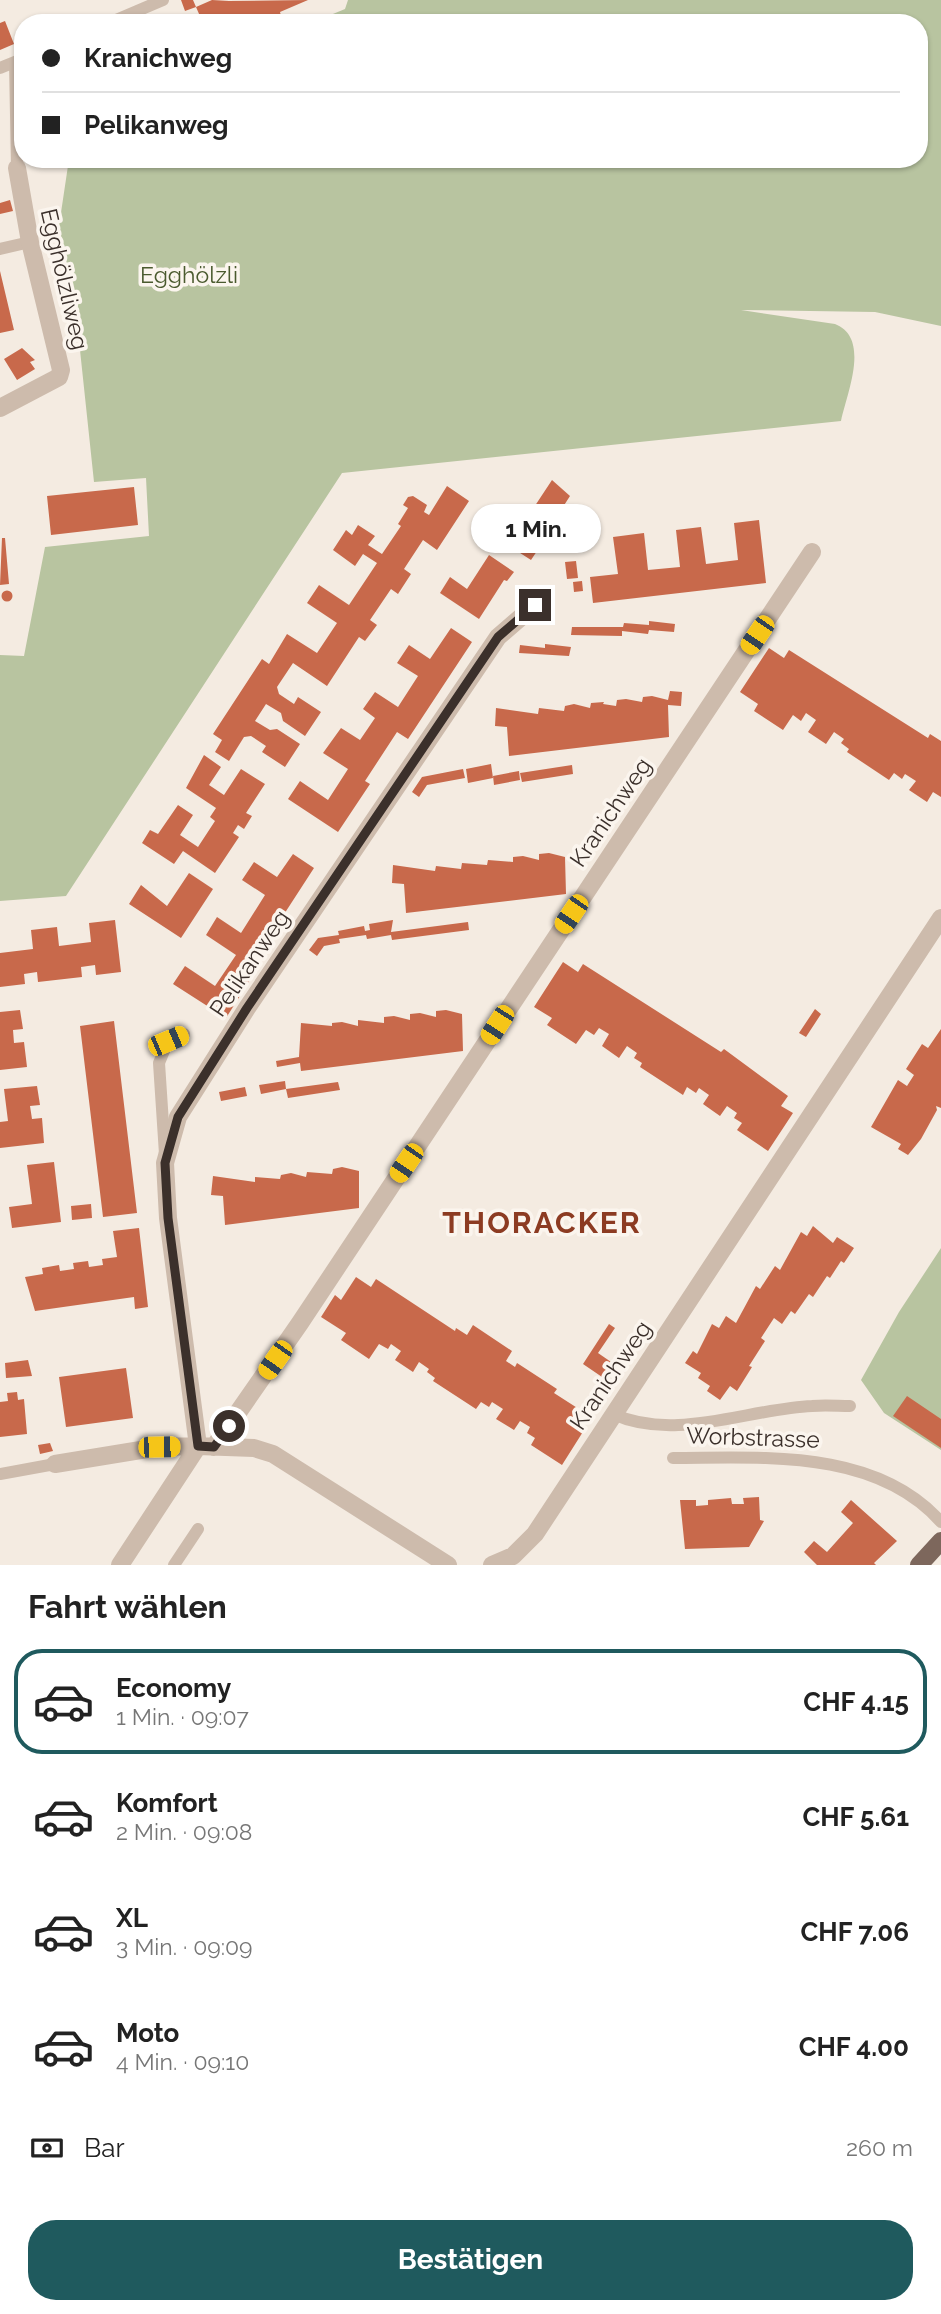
<!DOCTYPE html>
<html lang="de">
<head>
<meta charset="utf-8">
<style>
	body { margin:0; font-family:Raleway,sans-serif; background:#f2f2f2; color:#222; height:100vh; display:flex; flex-direction:column; font-size:26px; white-space:nowrap }
	* { box-sizing:border-box; margin:0 }
	p { font-size:23px; color:#767676 }
	.icon { flex:none; width:38px; height:38px; fill:none; stroke:currentColor; stroke-width:2; stroke-linecap:round; stroke-linejoin:round }
	.map { position:relative; height:1565px; overflow:hidden }
	.panel { display:flex; flex-direction:column; background:#fff; flex:1 }
	.panel>* { flex:none }
	.hud { position:absolute; left:14px; top:14px; width:914px; height:154px; border-radius:28px; box-shadow:0 2px 5px #0004; display:grid; align-content:center; height:154px; padding:0 28px; background:#fff }
	.end { position:absolute; width:32px; height:32px; margin:-16px; border:9px solid #3b302b; background:#fff; box-shadow:0 0 0 4px #fff }
	.from { border-radius:50% }
	.bubble { position:absolute; height:49px; border-radius:24px; background:#fff; box-shadow:0 2px 5px #0004; font-size:23px; font-weight:700; line-height:49px; text-align:center }
	.car { position:absolute; width:21px; height:42px; margin:-21px -10px; border-radius:9px; box-shadow:0 0 5px 2px #0007; background:linear-gradient(#f5c518 24%,#345 0 40%,#f5c518 0 76%,#345 0 86%,#f5c518 0) }
	.hud b { display:flex; align-items:center; gap:24px; height:66px; font-size:26px }
	.hud b+b { border-top:2px solid #e0e0e0 }
	.hud i { width:18px; height:18px; background:#222 }
	ul { padding:0; list-style:none }
	li { display:flex; align-items:center; gap:21px; height:105px; margin:0 14px 10px; padding:0 14px; border:4px solid transparent; border-radius:28px }
	li div { flex:1 }
	li b { display:block; font-size:26px }
	li em { font-style:normal; font-weight:700 }
	li.active { border-color:#1f5a5e }
	li>.icon { width:63px; height:63px; stroke-width:1.5 }
	h2 { padding:0 28px; font-size:32px; line-height:84px }
	.pay { display:flex; align-items:center; gap:18px; height:77px; padding:0 28px; font-size:26px }
	.pay p { margin-inline-start:auto }
	.cta { display:flex; gap:14px; margin-top:auto; padding:14px 28px }
	.cta a { flex:1; height:80px; border-radius:28px; background:#1f5a5e; color:#fff; font-size:28px; font-weight:700; line-height:80px; text-align:center }
	.map>svg:first-child { display:block }
	.green { fill:#b8c4a0 }
	.building { fill:#c8694b }
	.lines { fill:none; stroke-linecap:round; stroke-linejoin:round }
	.lane { stroke:#cdbbac; stroke-width:12 }
	.street { stroke:#cdbbac; stroke-width:18 }
	.primary { stroke:#7d675c; stroke-width:18 }
	.route { stroke:#3b302b; stroke-width:9 }
	.labels { text-anchor:middle; dominant-baseline:central; stroke-width:7; stroke-linejoin:round; paint-order:stroke }
	.park-label { font-size:23px; fill:#4a5a2e; stroke:#fbf5ee }
	.street-label { font-size:23px; fill:#3b302b; stroke:#fbf5ee }
	.district-label { font-size:30px; font-weight:bold; letter-spacing:2px; fill:#8c3b22; stroke:#fbf5ee }
</style>
</head>
<body>
<div class="map">
<svg width="941" height="1565" viewBox="0 0 941 1565">
	<rect width="100%" height="100%" fill="#f4ebe1"/>
	<path class="green" d="M348,0H941V326L875,312L741,310L835,324C871,338 847,393 841,421L342,473L66,896L0,901V655L24,656L45,547L149,536L146,478L94,482L75,303L59,226L69,159H919V23H311L345,9Z
		M941,1248V1450L884,1413L861,1380L899,1312Z"/>
	<path class="building" d="M181,0H193L196,7L185,11Z
		M212,0L229,1L308,0L280,12L283,23H203L196,7Z
		M5,21L14,44L0,50V23Z
		M10,200L13,211L0,214V203Z
		M0,271L14,330L0,333Z
		M22,348L35,360L30,362L35,369L17,380L4,359Z
		M552,480L570,496L561,510L563,512L531,560L492,535L502,519L519,530Z
		M447,486L469,501L437,550L423,540L404,569L411,574L398,594L391,589L370,620L377,625L365,641L359,637L327,686L293,663L277,687L279,694L294,704L298,697L321,712L305,736L283,721L281,713L266,704L255,721L270,730L277,729L300,744L285,767L262,752L266,746L251,736L244,737L229,761L215,752L222,740L213,734L262,659L269,664L287,634L317,653L337,623L307,603L319,585L349,605L377,563L363,554L355,566L333,550L346,530L352,535L358,525L375,536L368,545L382,554L401,526L398,524L408,508L403,505L408,497L413,496L427,505L424,512L429,515Z
		M134,487L138,525L51,535L47,496Z
		M759,520L766,583L593,603L590,577L618,574L613,537L644,533L648,570L680,567L676,530L701,527L706,564L738,560L734,523Z
		M2,538H5L9,584L0,585Z
		M489,555L514,572L507,581L504,580L479,619L440,593L450,577L467,589Z
		M576,561L578,578L567,579L565,562Z
		M582,581L583,591L574,592L573,582Z
		M1.5 596a5.5 5.5 0 1 1 11 0a5.5 5.5 0 1 1-11 0Z
		M649,621L675,624L674,632L649,630L648,634L622,631V636L571,635L572,627H623L624,623L649,625Z
		M451,628L472,642L408,739L397,732L365,781L370,784L338,832L288,799L300,781L328,800L348,769L323,753L341,728L360,740L375,718L363,709L375,692L398,707L418,676L397,663L409,645L430,659Z
		M545,644L571,647L569,656L519,653L520,645L545,648Z
		M769,648L784,658L789,650L928,738L930,734L941,741V797L933,792L927,802L909,790L916,781L905,774L902,779L894,773L889,780L847,752L849,749L841,743L844,739L834,732L826,744L808,732L816,720L806,713L801,721L793,715L783,730L754,711L758,704L740,692Z
		M670,691L682,692L681,706L668,705L669,737L509,756L507,727L495,726L496,708L538,714L539,708L564,711L565,706L574,704L590,708L591,703L604,702L603,704L616,706L617,700L626,699L642,702L643,697L652,696L668,700Z
		M204,755L221,767L209,785L224,795L241,769L265,784L246,813L252,816L244,829L238,825L233,833L239,837L215,873L183,851L174,864L142,843L150,830L158,834L178,805L193,815L180,835L198,847L215,821L210,817L216,808L186,788Z
		M491,764L493,778L468,783L466,769Z
		M572,765L573,774L522,782L520,773Z
		M463,769L465,778L427,785L419,797L412,792L422,777Z
		M519,771L520,780L494,785L493,776Z
		M549,853L565,857L566,894L406,913L404,884L392,883L393,865L435,871L436,866L461,869L462,863L487,865L488,860L513,862V857L523,856L539,860V854Z
		M293,854L314,868L251,965L257,969L226,1018L173,984L185,966L215,986L236,955L206,935L217,917L241,933L265,895L242,880L254,862L277,877Z
		M189,873L213,889L181,938L129,904L141,885L167,906Z
		M115,920L121,972L96,975L95,965L81,967L82,977L38,982L37,972L24,974L25,984L0,987V953L33,949L31,930L57,927L59,946L91,942L89,923Z
		M393,920L391,932L468,922L469,930L392,940L391,935L367,939L366,935L339,939L340,943L324,946L317,956L309,950L318,938L339,935L338,931L364,926L365,931L370,930L369,924Z
		M563,962L578,972L583,964L721,1052L724,1049L788,1096L781,1106L793,1113L768,1151L737,1130L742,1123L734,1118L737,1113L727,1106L720,1116L703,1104L709,1095L699,1088L696,1093L687,1087L683,1095L640,1067L642,1063L634,1058L637,1053L627,1046L619,1058L602,1046L609,1034L599,1028L594,1035L586,1030L576,1044L547,1025L552,1018L534,1007Z
		M815,1009L821,1014L806,1037L799,1033Z
		M20,1010L23,1029L13,1030L14,1043L24,1042L27,1067L0,1070V1012Z
		M446,1010L462,1014L463,1051L301,1071L300,1063L277,1067L276,1061L299,1057L301,1023L332,1026V1023L342,1022L358,1026V1020L384,1023V1017L394,1016L410,1020V1014L420,1013L436,1017V1011Z
		M114,1021L137,1213L103,1217L80,1026Z
		M941,1029V1108L936,1106L937,1110L921,1139L908,1155L898,1149L901,1144L871,1127L898,1080L907,1086L914,1075L906,1069L922,1044L928,1048Z
		M285,1081L286,1089L261,1094L259,1085Z
		M338,1082L340,1090L288,1098L286,1089Z
		M37,1086L40,1105L30,1106L32,1119L42,1118L44,1143L0,1148V1122L8,1121L4,1089Z
		M245,1087L247,1096L221,1101L219,1092Z
		M54,1162L61,1222L12,1228L9,1207L32,1204L27,1165Z
		M342,1167L359,1171V1208L225,1225L223,1196L211,1195L213,1176L255,1182V1177L280,1179L281,1175L291,1173L306,1177L307,1172L332,1174L333,1169Z
		M91,1204L92,1218L72,1220L71,1206Z
		M813,1226L833,1243L837,1237L854,1248L844,1263L841,1261L830,1278L827,1276L813,1297L809,1294L795,1314L791,1311L782,1324L774,1318L761,1338L765,1341L749,1366L752,1367L737,1391L730,1386L720,1400L707,1391L710,1386L698,1378L701,1373L685,1363L693,1351L697,1354L712,1324L719,1328L726,1316L736,1323L756,1286L760,1289L775,1266L780,1270L801,1232L807,1236Z
		M139,1228L148,1307L135,1309L134,1297L35,1311L25,1277L43,1274L42,1268L59,1265L60,1271L74,1269L73,1263L88,1261L89,1267L103,1265L102,1259L117,1257L113,1231Z
		M356,1277L371,1287L376,1279L455,1331L456,1328L467,1335L473,1325L512,1351L506,1361L515,1367L517,1363L557,1389L554,1393L582,1411L575,1420L586,1427L562,1465L531,1445L535,1438L527,1433L530,1427L520,1421L514,1430L496,1419L503,1409L492,1402L489,1407L481,1402L476,1409L433,1381L435,1378L427,1372L429,1369L419,1362L413,1372L395,1360L401,1351L391,1344L388,1349L379,1344L369,1359L341,1340L346,1333L321,1317L335,1295L341,1300Z
		M609,1324L615,1328L598,1353L614,1364L605,1379L583,1364Z
		M28,1360L32,1376L6,1378L5,1363Z
		M126,1368L133,1418L66,1427L59,1377Z
		M17,1392L18,1400L24,1399L27,1434L0,1437V1402L8,1401L7,1393Z
		M907,1396L941,1419V1448L893,1416Z
		M50,1443L53,1451L40,1454L38,1445Z
		M759,1497L760,1520L764,1521L749,1547L685,1549L680,1500H696V1506L708,1505V1500L731,1498L732,1504H744L743,1498Z
		M851,1500L897,1541L874,1563L876,1565H817L804,1552L814,1541L827,1552L853,1523L841,1512Z"/>
	<g class="lines">
		<path class="lane" d="M109,23L163,0
			M15,62L17,168
			M0,68L22,59
			M0,249L30,242
			M165,1154L159,1063L168,1041L184,1034
			M613,1414C675,1442 747,1409 812,1406C825,1405 838,1406 850,1406
			M673,1458C762,1458 875,1448 941,1522
			M0,1474L55,1464
			M174,1565L198,1529"/>
		<path class="street" d="M0,408L59,377L61,370L30,242L17,168
			M214,1447L300,1323L812,552
			M55,1464L159,1447L198,1446L168,1218L165,1163L178,1117L247,1008L498,637L535,605
			M120,1565L198,1446L254,1448L273,1454L448,1565
			M492,1565L513,1556L535,1534L941,918"/>
		<path class="primary" d="M919,1565L941,1541"/>
	</g>
	<g class="lines">
		<path class="route" d="M229,1426L214,1447L198,1446L168,1218L165,1163L178,1117L247,1008L498,637L535,605"/>
	</g>
	<g class="labels">
		<g class="park-label">
			<text x="189" y="274">Egghölzli</text>
		</g>
		<g class="street-label">
			<text transform="translate(65 279) rotate(77)">Egghölzliweg</text>
			<text transform="translate(610 812) rotate(-56)">Kranichweg</text>
			<text transform="translate(249 963) rotate(-56)">Pelikanweg</text>
			<text transform="translate(610 1375) rotate(-56)">Kranichweg</text>
			<text transform="translate(753 1437) rotate(2)">Worbstrasse</text>
		</g>
		<g class="district-label">
			<text x="542" y="1222">THORACKER</text>
		</g>
	</g>
</svg>
<i class="end from" style="left:229px;top:1426px"></i>
<i class="end" style="left:535px;top:605px"></i>
<div class="bubble" style="left:471px;top:504px;width:130px">1 Min.</div>
<i class="car" style="left:757px;top:635px;rotate:214deg"></i>
<i class="car" style="left:571px;top:914px;rotate:214deg"></i>
<i class="car" style="left:497px;top:1025px;rotate:213deg"></i>
<i class="car" style="left:168px;top:1041px;rotate:67deg"></i>
<i class="car" style="left:406px;top:1163px;rotate:214deg"></i>
<i class="car" style="left:275px;top:1360px;rotate:215deg"></i>
<i class="car" style="left:159px;top:1447px;rotate:89deg"></i>
<div class="hud">
<b><i class="from"></i>Kranichweg</b>
<b><i></i>Pelikanweg</b>
</div>
</div>
<section class="panel">
<h2>Fahrt wählen</h2>
<ul>
<li class="active"><svg class="icon" aria-label="car" viewBox="0 0 24 24"><path d="M5 17H2v-5l4-1 3-4h7l3 4 3 1v5h-3M9 17h6M6 11h13"/><circle cx="7" cy="17" r="2"/><circle cx="17" cy="17" r="2"/></svg><div><b>Economy</b><p>1 Min. · 09:07</p></div><em>CHF 4.15</em></li>
<li><svg class="icon" aria-label="car" viewBox="0 0 24 24"><path d="M5 17H2v-5l4-1 3-4h7l3 4 3 1v5h-3M9 17h6M6 11h13"/><circle cx="7" cy="17" r="2"/><circle cx="17" cy="17" r="2"/></svg><div><b>Komfort</b><p>2 Min. · 09:08</p></div><em>CHF 5.61</em></li>
<li><svg class="icon" aria-label="car" viewBox="0 0 24 24"><path d="M5 17H2v-5l4-1 3-4h7l3 4 3 1v5h-3M9 17h6M6 11h13"/><circle cx="7" cy="17" r="2"/><circle cx="17" cy="17" r="2"/></svg><div><b>XL</b><p>3 Min. · 09:09</p></div><em>CHF 7.06</em></li>
<li><svg class="icon" aria-label="car" viewBox="0 0 24 24"><path d="M5 17H2v-5l4-1 3-4h7l3 4 3 1v5h-3M9 17h6M6 11h13"/><circle cx="7" cy="17" r="2"/><circle cx="17" cy="17" r="2"/></svg><div><b>Moto</b><p>4 Min. · 09:10</p></div><em>CHF 4.00</em></li>
</ul>
<div class="pay"><svg class="icon" aria-label="cash" viewBox="0 0 24 24"><path d="M3 7h18v10H3z"/><circle cx="12" cy="12" r="2"/></svg>Bar<p>260 m</p></div>
<div class="cta"><a>Bestätigen</a></div>
</section>
</body>
</html>
